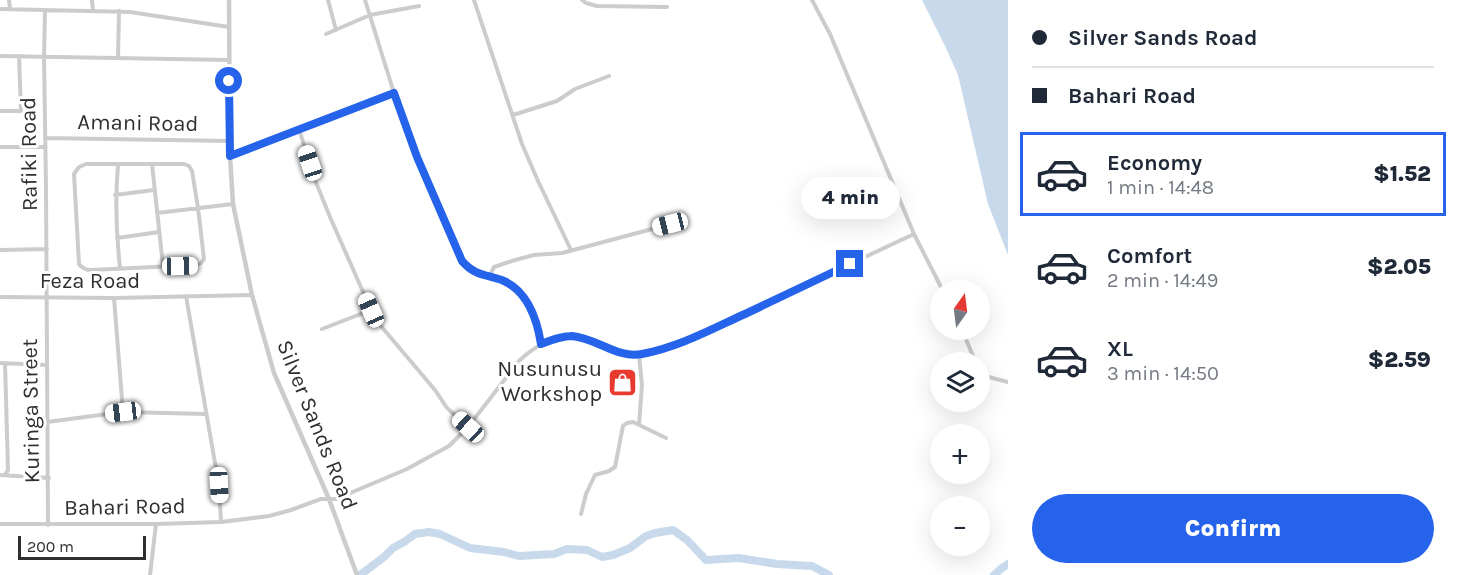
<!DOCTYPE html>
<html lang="en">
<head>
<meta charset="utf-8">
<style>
	body { margin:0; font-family:Karla,sans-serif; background:#f2f2f3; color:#1f2937; height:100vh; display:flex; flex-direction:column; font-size:22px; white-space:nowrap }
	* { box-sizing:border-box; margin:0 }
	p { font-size:20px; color:#747a83 }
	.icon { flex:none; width:33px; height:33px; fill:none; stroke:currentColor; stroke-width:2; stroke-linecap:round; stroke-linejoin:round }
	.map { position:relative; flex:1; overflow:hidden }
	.sheet { display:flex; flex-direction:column; background:#fff; width:450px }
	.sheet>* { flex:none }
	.hud { display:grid; align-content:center; height:132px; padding:0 24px; background:#fff }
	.needle { width:39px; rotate:14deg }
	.controls { position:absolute; left:930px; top:280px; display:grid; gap:12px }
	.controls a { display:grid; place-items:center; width:60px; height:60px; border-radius:50%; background:#fff; box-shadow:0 6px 24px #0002; font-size:30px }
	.scale { position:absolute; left:18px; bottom:15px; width:128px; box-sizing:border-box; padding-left:6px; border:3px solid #2f2f2f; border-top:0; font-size:16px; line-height:21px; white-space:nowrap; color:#2f2f2f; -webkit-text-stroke:4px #fff; paint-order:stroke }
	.end { position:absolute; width:27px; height:27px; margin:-14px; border:8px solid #2563eb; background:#fff; box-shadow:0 0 0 3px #fff }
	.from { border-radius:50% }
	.bubble { position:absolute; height:42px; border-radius:21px; background:#fff; box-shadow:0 6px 24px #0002; font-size:20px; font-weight:800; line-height:42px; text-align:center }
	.car { position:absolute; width:18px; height:36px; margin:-18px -9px; border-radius:8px; box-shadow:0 0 4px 2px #0007; background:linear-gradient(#fff 24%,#345 0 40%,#fff 0 76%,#345 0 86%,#fff 0) }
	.hud b { display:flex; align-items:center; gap:21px; height:57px; font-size:22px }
	.hud b+b { border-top:2px solid #e0e1e3 }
	.hud i { width:15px; height:15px; background:#1f2937 }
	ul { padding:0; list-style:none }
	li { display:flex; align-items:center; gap:18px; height:84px; margin:0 12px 9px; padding:0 12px; border:3px solid transparent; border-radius:0px }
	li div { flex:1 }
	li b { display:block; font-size:22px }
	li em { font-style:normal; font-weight:800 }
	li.selected { border-color:#2563eb }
	li>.icon { width:54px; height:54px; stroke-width:1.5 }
	.action { display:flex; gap:12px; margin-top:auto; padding:12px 24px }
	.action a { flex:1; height:69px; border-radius:36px; background:#2563eb; color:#fff; font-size:24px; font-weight:800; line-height:69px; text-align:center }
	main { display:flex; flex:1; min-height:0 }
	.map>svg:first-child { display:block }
	.water { fill:#c8d9ec }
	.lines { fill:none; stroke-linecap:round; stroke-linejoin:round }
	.river { stroke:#c8d9ec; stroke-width:8 }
	.minor { stroke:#ccc; stroke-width:4 }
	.tertiary { stroke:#ccc; stroke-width:4.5 }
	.route { stroke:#2563eb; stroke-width:8 }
	.labels { text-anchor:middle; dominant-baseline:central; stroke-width:6; stroke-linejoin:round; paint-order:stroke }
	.street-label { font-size:22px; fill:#2f2f2f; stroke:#fff }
	.poi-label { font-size:22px; fill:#2f2f2f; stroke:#fff; text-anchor:end }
</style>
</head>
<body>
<main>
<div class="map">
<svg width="1008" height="575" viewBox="0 0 1008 575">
	<rect width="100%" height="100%" fill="#fff"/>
	<path class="water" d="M922,0H1008V255L988,204L958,75L946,48Z"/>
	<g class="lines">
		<path class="river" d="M360,575L384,557L393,548L404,542L415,534L429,532L440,534L470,548L504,552L519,556L554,554L567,549L587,550L602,557L613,555L630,548L646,536L655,533L673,530L687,540L706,560L739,558L777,564L812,566L829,575
			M994,575L1002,568L1008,564"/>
		<path class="minor" d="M9,0L10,9
			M92,0L93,11
			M328,0L336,30
			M365,0L394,93L417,157L462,261C476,277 487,274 504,281C528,292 538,319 541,344
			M474,0L522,144L538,181L571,250
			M582,0L586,3L597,6L667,7
			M812,0L830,34L914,234L943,291
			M0,9L130,12L229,27
			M45,10L44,56L46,188L48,525
			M326,34L370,15L419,6
			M0,56L229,60
			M118,58L119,11
			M0,111H21L19,56
			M513,115L557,101L575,89L609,76
			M299,129L315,180L330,217L375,319L435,390L447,408L468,427
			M45,138L230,141
			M0,147H45
			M230,156L394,93
			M86,164H184L189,166L192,171L198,208L204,259L201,263L196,265L91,270C85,270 82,268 79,264L74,174L79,167Z
			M152,164L163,266
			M118,165C115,200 116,232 120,268
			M115,195L154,190
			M157,213L233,204
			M117,238L159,232
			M0,250L47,249
			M489,277L494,267L515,260L534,255L562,253L671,224
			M186,296L215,463L219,485L221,522
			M0,297L114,298L252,295
			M114,298L123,412
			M322,329L371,310
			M962,330L976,363
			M0,363L47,365
			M5,363L8,470L5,475
			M980,369L985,376L1008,382
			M47,422L123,412L206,414
			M639,425L642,385L639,355
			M0,475L49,478
			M581,514L586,494L595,475L609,471L615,467L623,426L627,423L633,422L666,438
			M0,524H156L221,522L269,516L291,510L321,499H336L407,469L449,446L468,427L519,361C539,342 565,329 594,341C609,348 623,357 641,354C679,349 718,327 752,310C806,285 860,259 914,234
			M150,575L156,524"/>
		<path class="tertiary" d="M229,0L230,156L233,204L252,295L274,373L329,499L357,575"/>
	</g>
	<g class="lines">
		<path class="route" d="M229,81L230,156L394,93L417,157L462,261C476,277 487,274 504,281C528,292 537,319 541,344C551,340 561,336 572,336C597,338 617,359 642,354C679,347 712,329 745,314C780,297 815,281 850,264"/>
	</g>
	<defs>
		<symbol id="shop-square" viewBox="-11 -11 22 22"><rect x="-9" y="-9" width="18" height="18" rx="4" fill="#e83a2e" stroke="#fff"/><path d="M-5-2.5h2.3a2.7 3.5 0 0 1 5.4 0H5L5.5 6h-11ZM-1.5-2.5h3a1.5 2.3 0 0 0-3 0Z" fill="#fff"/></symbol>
	</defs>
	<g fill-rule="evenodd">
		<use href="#shop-square" x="606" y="366" width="33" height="33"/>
	</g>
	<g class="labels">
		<g class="street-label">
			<text transform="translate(138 123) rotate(1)">Amani Road</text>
			<text transform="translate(29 154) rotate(-91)">Rafiki Road</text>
			<text x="90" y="281">Feza Road</text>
			<text transform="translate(31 411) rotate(-91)">Kuringa Street</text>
			<text transform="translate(317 425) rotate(68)">Silver Sands Road</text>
			<text transform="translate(125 507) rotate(-1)">Bahari Road</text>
		</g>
		<g class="poi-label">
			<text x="602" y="369">Nusunusu<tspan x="602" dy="25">Workshop</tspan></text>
		</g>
	</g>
</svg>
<div class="controls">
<a><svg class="needle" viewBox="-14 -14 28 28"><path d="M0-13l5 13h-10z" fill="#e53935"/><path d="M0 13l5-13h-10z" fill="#747a83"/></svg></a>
<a><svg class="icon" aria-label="layers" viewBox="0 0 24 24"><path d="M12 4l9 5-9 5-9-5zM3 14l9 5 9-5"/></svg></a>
<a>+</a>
<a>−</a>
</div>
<div class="scale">200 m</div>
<i class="end from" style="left:229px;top:81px"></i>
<i class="end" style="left:850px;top:264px"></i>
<div class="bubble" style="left:801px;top:177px;width:99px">4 min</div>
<i class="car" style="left:310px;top:163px;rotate:342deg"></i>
<i class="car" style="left:670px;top:224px;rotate:256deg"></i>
<i class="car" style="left:180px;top:266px;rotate:89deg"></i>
<i class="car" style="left:371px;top:310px;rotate:336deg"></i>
<i class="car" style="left:123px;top:412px;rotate:263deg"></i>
<i class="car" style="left:468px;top:427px;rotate:313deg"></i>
<i class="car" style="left:219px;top:485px;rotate:177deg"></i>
</div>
<section class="sheet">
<div class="hud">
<b><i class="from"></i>Silver Sands Road</b>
<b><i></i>Bahari Road</b>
</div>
<ul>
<li class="selected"><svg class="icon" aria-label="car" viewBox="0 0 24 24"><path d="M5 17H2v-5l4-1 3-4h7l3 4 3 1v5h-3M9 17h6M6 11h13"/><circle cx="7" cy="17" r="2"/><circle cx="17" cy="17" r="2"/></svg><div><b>Economy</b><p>1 min · 14:48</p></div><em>$1.52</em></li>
<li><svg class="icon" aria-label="car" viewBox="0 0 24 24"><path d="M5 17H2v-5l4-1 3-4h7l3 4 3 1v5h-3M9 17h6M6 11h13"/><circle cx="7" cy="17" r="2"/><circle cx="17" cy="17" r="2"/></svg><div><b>Comfort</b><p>2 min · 14:49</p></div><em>$2.05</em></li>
<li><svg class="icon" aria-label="car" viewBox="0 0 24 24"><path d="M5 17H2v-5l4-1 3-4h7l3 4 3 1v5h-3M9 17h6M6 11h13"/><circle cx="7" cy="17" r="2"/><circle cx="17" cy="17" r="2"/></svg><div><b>XL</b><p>3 min · 14:50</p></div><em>$2.59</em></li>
</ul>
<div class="action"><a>Confirm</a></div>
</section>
</main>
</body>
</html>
